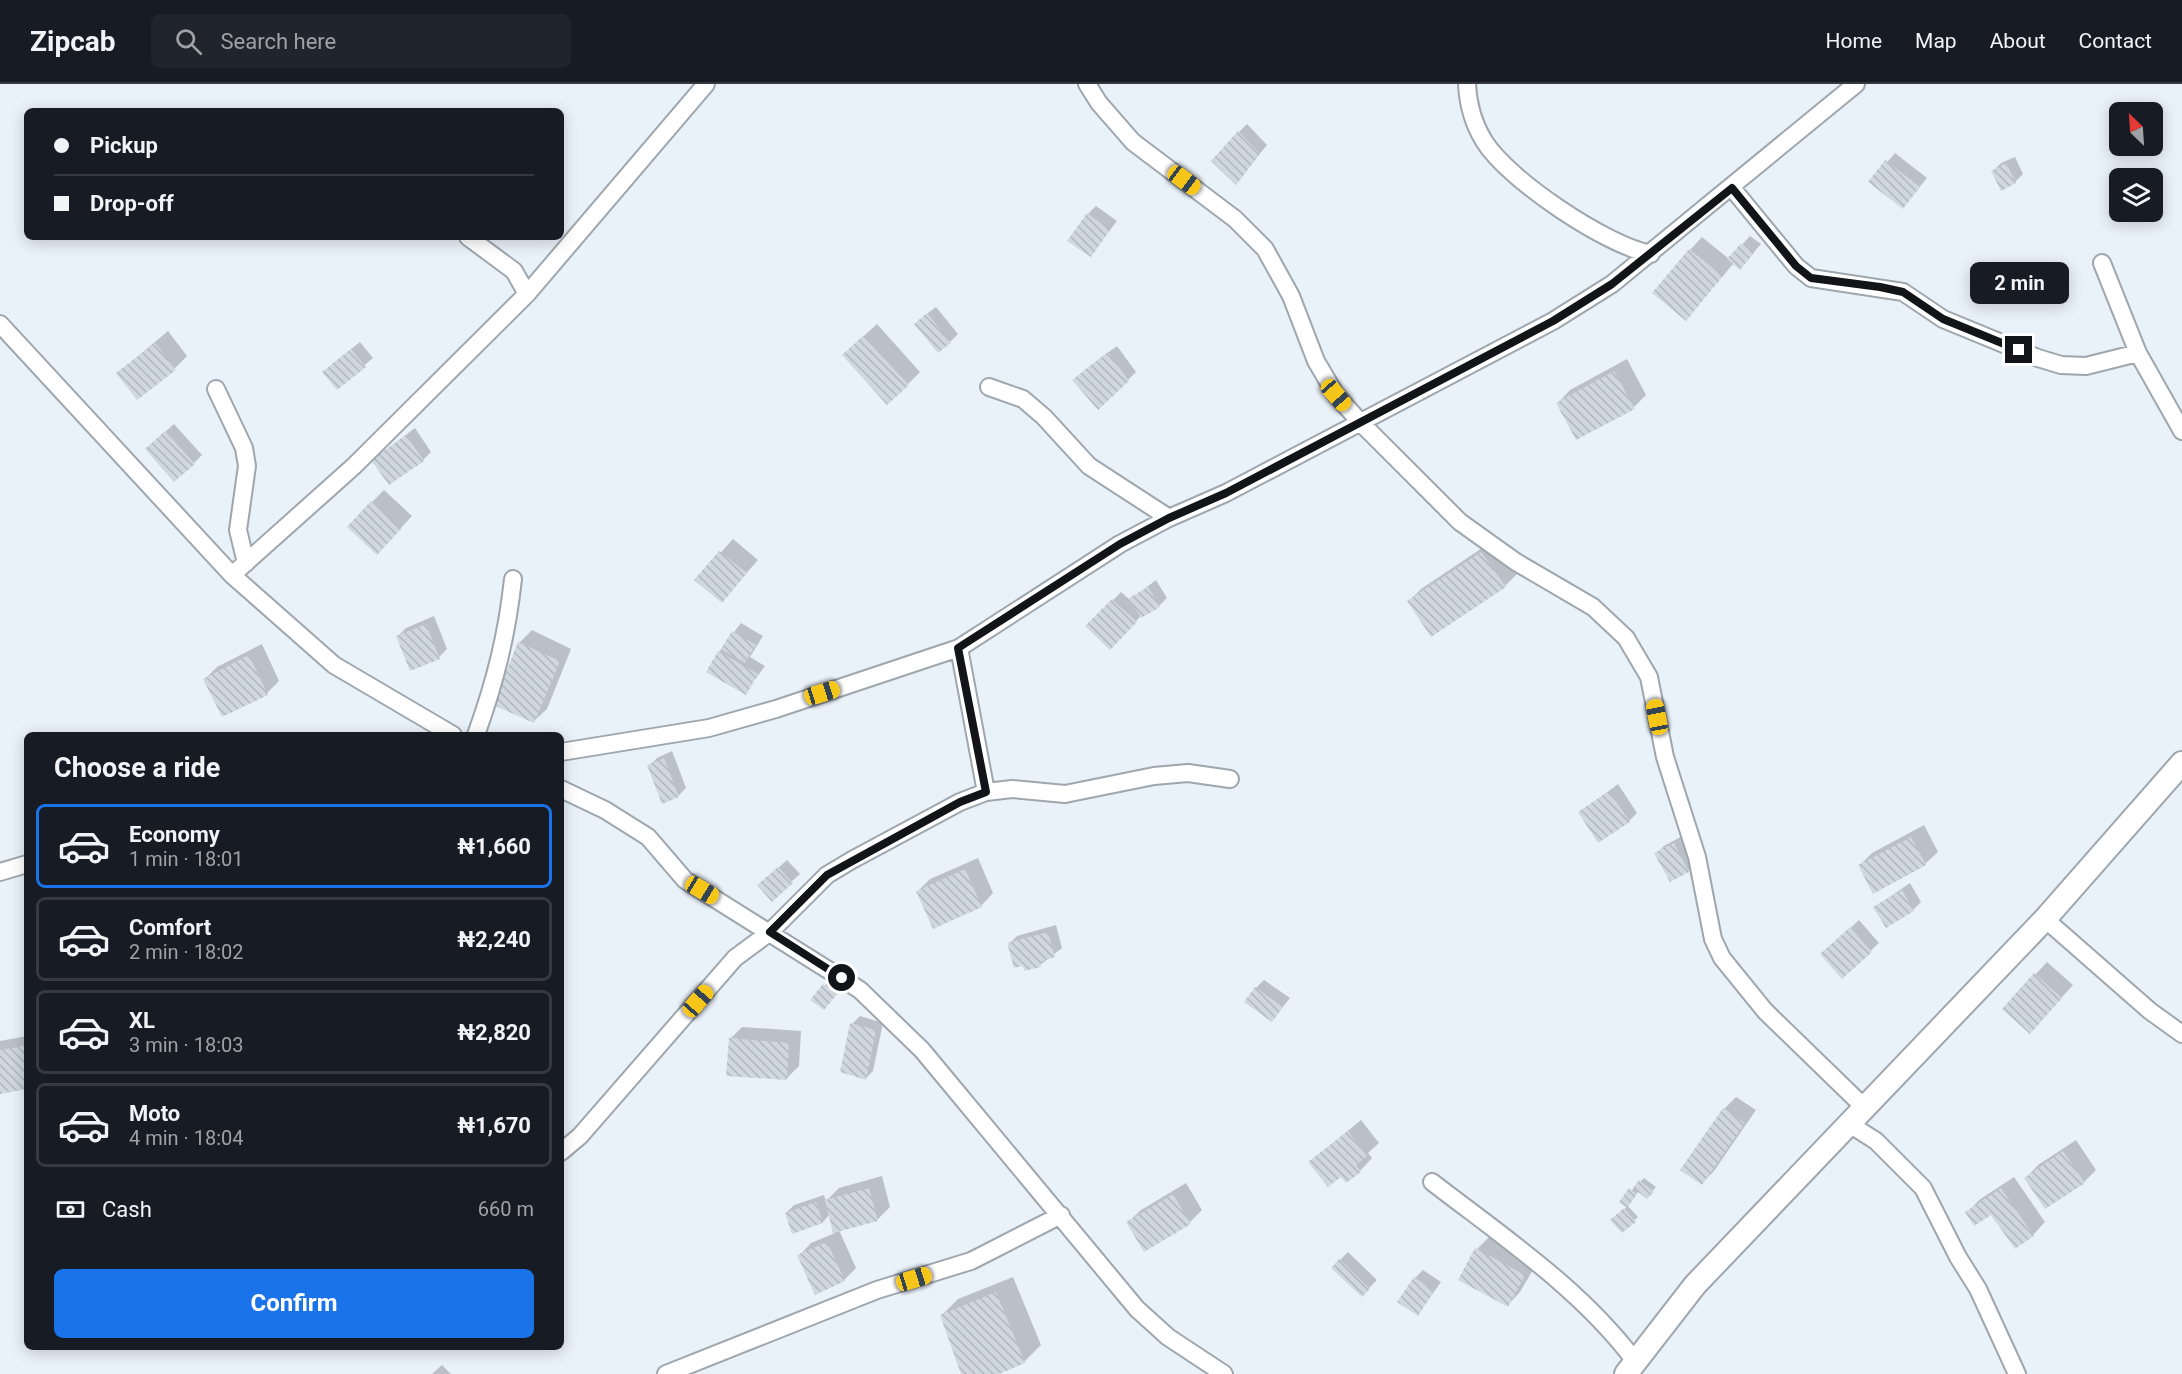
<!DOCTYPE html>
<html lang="en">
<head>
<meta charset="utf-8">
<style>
	body { margin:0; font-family:Roboto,sans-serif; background:#20242c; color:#f1f3f6; height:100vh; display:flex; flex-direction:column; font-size:22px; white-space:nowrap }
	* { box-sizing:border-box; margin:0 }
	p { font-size:20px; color:#9ea1a6 }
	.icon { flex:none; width:33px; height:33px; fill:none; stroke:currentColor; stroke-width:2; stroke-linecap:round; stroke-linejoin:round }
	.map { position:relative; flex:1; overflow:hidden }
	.drawer { position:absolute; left:24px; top:648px; width:540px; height:618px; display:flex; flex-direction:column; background:#171b24; border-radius:9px; box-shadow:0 3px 15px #0003 }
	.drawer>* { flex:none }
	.guide { position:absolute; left:24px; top:24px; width:540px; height:132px; border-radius:9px; box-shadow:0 3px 15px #0003; display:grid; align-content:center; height:132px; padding:0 30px; background:#171b24 }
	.needle { width:39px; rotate:335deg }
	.controls { position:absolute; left:2109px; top:18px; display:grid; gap:12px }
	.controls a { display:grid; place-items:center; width:54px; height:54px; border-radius:9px; background:#171b24; box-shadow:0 3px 15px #0003; font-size:30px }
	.end { position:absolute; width:27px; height:27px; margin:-14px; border:8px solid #121417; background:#fff; box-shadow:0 0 0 3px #fff }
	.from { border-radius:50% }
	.bubble { position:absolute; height:42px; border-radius:9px; background:#171b24; box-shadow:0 3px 15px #0003; font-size:20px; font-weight:700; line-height:42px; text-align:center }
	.car { position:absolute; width:18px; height:36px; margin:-18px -9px; border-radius:8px; box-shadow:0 0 4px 2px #0007; background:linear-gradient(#f5c518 24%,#345 0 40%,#f5c518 0 76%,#345 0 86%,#f5c518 0) }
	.guide b { display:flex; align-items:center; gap:21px; height:57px; font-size:22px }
	.guide b+b { border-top:2px solid #363941 }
	.guide i { width:15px; height:15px; background:#f1f3f6 }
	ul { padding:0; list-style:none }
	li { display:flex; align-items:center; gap:18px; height:84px; margin:0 12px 9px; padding:0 18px; border:3px solid #363941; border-radius:9px }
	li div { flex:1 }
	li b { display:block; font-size:22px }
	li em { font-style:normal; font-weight:700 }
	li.active { border-color:#1a73e8 }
	li>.icon { width:54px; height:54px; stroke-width:1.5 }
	h2 { padding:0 30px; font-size:27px; line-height:72px }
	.pay { display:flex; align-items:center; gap:15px; height:66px; padding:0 30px; font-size:22px }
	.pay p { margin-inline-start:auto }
	.cta { display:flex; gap:12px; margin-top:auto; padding:12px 30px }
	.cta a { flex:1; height:69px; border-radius:9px; background:#1a73e8; color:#fff; font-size:24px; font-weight:700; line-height:69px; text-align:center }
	header { display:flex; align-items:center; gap:36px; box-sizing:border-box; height:84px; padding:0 30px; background:#171b24; border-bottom:2px solid #363941 }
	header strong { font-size:28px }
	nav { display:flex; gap:33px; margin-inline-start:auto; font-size:21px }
	.search { width:420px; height:54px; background:#20242c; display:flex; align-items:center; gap:15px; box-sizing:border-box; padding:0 21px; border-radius:9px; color:#9ea1a6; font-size:22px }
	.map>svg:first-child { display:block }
	.shadow { fill:#0003 }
	.building { fill:url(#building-back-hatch) }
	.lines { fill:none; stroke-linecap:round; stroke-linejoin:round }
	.street-casing { stroke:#9ea6ae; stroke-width:20 }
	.secondary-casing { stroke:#9ea6ae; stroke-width:26 }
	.street { stroke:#fff; stroke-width:16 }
	.secondary { stroke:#fff; stroke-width:22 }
	.route { stroke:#121417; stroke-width:8 }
</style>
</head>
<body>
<header>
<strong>Zipcab</strong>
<div class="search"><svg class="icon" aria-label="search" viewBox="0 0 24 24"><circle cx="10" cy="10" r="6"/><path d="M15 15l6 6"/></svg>Search here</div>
<nav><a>Home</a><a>Map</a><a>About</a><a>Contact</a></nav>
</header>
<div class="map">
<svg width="2182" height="1290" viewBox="0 0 2182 1290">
	<defs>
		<pattern id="building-back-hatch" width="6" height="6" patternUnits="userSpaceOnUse" patternTransform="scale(1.5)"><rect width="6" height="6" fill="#cfd7df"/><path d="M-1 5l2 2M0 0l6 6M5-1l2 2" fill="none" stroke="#b1b8bf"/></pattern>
	</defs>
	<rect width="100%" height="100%" fill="#e9f1f9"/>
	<path class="shadow" d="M1247,40L1267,61L1236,99L1239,48Z
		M1895,69L1927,94L1903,123L1870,98Z
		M2015,73L2023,90L2015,98L1993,87L2001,79Z
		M1096,122L1117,137L1091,171L1088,130Z
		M1750,152L1761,160L1747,176L1734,179L1686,235L1690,166L1702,153L1729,175Z
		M936,223L958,250L950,258L924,232Z
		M877,240L920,288L908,300L856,259Z
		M168,247L187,272L175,284L118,289Z
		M360,258L373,274L337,304L332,280Z
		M1117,262L1136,288L1128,296L1082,288Z
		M1627,275L1646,311L1634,323L1558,319L1570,306Z
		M174,340L202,371L194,379L155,357Z
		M415,344L431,368L423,376H373Z
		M384,406L412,432L390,456L372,418Z
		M733,455L758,476L722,517L696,496Z
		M1494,456L1517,490L1505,502L1409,517L1421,505Z
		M1156,496L1167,514L1159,522L1141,532L1110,564L1088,542L1121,508L1130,516Z
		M434,532L447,565L439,573L398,552L406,544Z
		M741,539L763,552L750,573L765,582L745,609L719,568Z
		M532,546L571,565L547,625L534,637L519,559Z
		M262,560L279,597L267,609L205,595L217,583Z
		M672,667L686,704L678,712L649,682L657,674Z
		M1618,700L1637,729L1629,737L1580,729Z
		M1924,741L1938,768L1925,780L1860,781L1872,769Z
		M1682,752L1696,779L1688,787L1656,770L1664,762Z
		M978,774L993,809L981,822L918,807L930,795Z
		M787,776L800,790L772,815L767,794Z
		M1910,799L1921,818L1913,826L1875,823Z
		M1859,836L1879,859L1842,893L1830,863Z
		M1056,841L1062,864L1040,881L1009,860L1017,852Z
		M2047,878L2073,901L2042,935L2035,891Z
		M832,893L844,901L824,925L813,916Z
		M1264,896L1290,914L1272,936L1256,904Z
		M860,932L883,939L873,987L865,995L852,940Z
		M742,943L801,947L799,982L786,995L730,955Z
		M27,952V1004L0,1008V957Z
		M1736,1013L1756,1026L1714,1087L1702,1099L1724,1025Z
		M1361,1036L1379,1059L1368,1069L1372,1074L1360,1087L1342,1090L1310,1078Z
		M2076,1056L2096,1086L2084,1098L2026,1094L2038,1081Z
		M882,1092L890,1123L877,1136L839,1146L856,1184L844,1196L799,1172L811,1159L835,1149L830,1130L823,1138L786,1129L794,1121L824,1111L826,1117L839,1104Z
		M2014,1093L2045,1138L2033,1151L1991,1129H1967L1979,1116Z
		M1644,1094L1656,1103L1647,1113L1639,1107L1627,1121L1638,1133L1622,1147L1612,1136L1628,1122L1621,1117Z
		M1186,1099L1202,1126L1190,1138H1128L1141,1126Z
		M1489,1153L1537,1179L1520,1208L1508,1221L1477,1165Z
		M1348,1168L1377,1196L1362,1211L1333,1183Z
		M1423,1186L1441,1198L1418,1230L1415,1194Z
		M1013,1193L1041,1261L1024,1278L996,1290H963L941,1232L958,1215Z
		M442,1281L451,1290H432Z"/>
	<path class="building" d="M1238,47L1260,70L1236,101L1211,77Z
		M1885,76L1920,103L1903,125L1868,98Z
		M2006,79L2016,99L2001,107L1991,87Z
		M1087,129L1110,146L1091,173L1067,157Z
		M1741,159L1754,169L1740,186L1727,175Z
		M1689,165L1723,192L1686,237L1652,209Z
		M927,229L951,259L938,269L914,240Z
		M863,252L909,301L887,321L842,271Z
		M155,259L176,286L137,316L116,289Z
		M351,265L366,283L337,306L322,288Z
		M1108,268L1129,297L1098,326L1072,296Z
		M1614,287L1635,325L1576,356L1556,319Z
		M165,347L195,380L174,398L145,365Z
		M406,351L424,377L389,401L371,376Z
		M371,417L401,445L377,471L347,443Z
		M719,467L747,489L722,519L694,496Z
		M1481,468L1506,503L1431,553L1407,517Z
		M1148,503L1160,523L1141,534L1129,514Z
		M1112,515L1137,538L1110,566L1085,542Z
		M426,540L440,575L410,587L396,552Z
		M732,547L756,561L745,579L721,565Z
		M518,558L560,577L534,639L493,621Z
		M718,567L758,590L746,611L706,588Z
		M249,571L268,611L222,633L203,595Z
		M664,674L679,713L662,720L647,681Z
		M1609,707L1630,738L1598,759L1578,728Z
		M1911,753L1926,781L1873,810L1858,781Z
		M1674,759L1689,788L1670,798L1654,769Z
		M778,783L793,799L772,818L757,801Z
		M965,785L982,823L933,845L916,807Z
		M1902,806L1914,827L1886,844L1873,823Z
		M1850,843L1872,868L1842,895L1820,870Z
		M1048,848L1055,873L1039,878L1041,883L1024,887L1023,882L1014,884L1007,859Z
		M2034,889L2062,914L2030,950L2002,925Z
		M823,900L837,910L824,926L810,916Z
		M1255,903L1283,923L1272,938L1244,918Z
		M850,939L876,946L866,996L840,988Z
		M729,954L789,959L787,996L726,992Z
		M24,962L27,1005L0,1010V966Z
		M1723,1024L1745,1039L1702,1101L1680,1086Z
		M1348,1047L1367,1072L1356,1081L1361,1088L1346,1099L1341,1093L1328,1103L1308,1078Z
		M2063,1067L2085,1099L2045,1125L2024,1094Z
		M1639,1096L1654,1108L1647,1115L1633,1104Z
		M869,1104L878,1137L833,1149L825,1116Z
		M1629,1104L1637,1110L1627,1124L1619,1118Z
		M2001,1104L2034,1152L2015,1165L1991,1131L1974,1142L1965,1128Z
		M1173,1110L1191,1140L1144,1168L1126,1138Z
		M816,1118L823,1139L792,1150L785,1129Z
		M1624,1124L1636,1138L1622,1149L1610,1136Z
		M827,1158L845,1197L815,1211L797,1171Z
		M1475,1164L1525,1191L1508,1223L1458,1196Z
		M1339,1175L1370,1205L1362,1213L1331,1184Z
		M1414,1193L1434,1207L1418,1232L1397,1218Z
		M996,1208L1025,1279L999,1290H961L940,1231Z"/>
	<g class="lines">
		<defs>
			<path id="street" d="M1087,0L1099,19L1133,58L1235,135L1265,165L1291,212L1316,277L1336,311L1360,338L1460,438L1516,478L1593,523L1626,554L1649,593L1665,673L1697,773L1713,855L1722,874L1765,927L1866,1025
				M1467,0C1468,21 1473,39 1484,57C1508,96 1607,162 1651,170
				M1732,104L1796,182L1811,194L1903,208L1943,235L2038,274L2061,281L2086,282L2138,269
				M468,153L514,187L527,210
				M2102,179L2138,269L2182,347
				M0,240L232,491L334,581L453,651
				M989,303L1023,315L1044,333L1089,382L1169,434
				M216,305L244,364L247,382L238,446L246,479
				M232,491L354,382L527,210L706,0
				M959,564L986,708
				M476,651C495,598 507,551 513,495
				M561,668L709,644L776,625L959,564L1120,460L1169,434L1226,409L1553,237L1612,200L1856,0
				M561,705L605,726L648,753L685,796L860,906L922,966L1137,1225L1168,1253L1224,1290
				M0,788L27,780
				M2045,835L2150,927L2182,950
				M1851,1041L1876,1057L1923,1104L1958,1173L1978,1205L2017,1290
				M561,1068L580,1052L735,874L770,848L827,791L852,776L960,718L986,708L1012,705L1065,710L1154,692L1188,689L1230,695
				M1432,1098C1503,1153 1580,1204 1635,1277
				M666,1290L877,1206L971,1177L1061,1131"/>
			<path id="secondary" d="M1626,1290L1695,1201L2045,835L2182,679"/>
		</defs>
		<use href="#street" class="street-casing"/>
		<use href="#secondary" class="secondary-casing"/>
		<use href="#street" class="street"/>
		<use href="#secondary" class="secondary"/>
	</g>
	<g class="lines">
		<path class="route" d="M842,894L770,848L827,791L960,718L986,708L958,564L1120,460L1169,434L1226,409L1553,237L1612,200L1732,104L1796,182L1811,194L1880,203L1903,208L1943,235L2019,266"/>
	</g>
</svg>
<div class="controls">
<a><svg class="needle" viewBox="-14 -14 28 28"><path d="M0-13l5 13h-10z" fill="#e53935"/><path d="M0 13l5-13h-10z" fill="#9ea1a6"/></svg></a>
<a><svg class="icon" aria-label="layers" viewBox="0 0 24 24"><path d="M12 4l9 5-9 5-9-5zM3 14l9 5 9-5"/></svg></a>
</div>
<i class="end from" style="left:842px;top:894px"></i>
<i class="end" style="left:2019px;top:266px"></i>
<div class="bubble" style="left:1970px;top:178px;width:99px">2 min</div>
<i class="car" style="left:1184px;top:96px;rotate:127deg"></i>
<i class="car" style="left:1336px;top:311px;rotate:139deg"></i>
<i class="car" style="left:822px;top:609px;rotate:73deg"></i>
<i class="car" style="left:1657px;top:633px;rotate:349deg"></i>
<i class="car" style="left:702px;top:806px;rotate:121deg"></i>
<i class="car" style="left:698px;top:917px;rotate:41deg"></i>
<i class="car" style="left:914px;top:1195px;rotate:73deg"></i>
<div class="guide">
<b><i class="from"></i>Pickup</b>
<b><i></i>Drop-off</b>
</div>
<section class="drawer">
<h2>Choose a ride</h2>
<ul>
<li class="active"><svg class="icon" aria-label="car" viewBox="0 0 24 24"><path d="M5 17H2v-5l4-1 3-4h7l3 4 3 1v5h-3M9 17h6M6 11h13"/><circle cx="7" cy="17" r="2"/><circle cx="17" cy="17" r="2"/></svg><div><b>Economy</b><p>1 min · 18:01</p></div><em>₦1,660</em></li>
<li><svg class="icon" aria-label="car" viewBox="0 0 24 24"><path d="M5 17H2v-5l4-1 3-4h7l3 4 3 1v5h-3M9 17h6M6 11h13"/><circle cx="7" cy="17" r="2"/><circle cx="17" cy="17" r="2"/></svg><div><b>Comfort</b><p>2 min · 18:02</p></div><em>₦2,240</em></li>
<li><svg class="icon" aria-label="car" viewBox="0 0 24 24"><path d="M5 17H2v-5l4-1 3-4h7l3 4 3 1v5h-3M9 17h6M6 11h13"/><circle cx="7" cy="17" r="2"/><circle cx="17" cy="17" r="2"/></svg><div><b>XL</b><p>3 min · 18:03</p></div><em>₦2,820</em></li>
<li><svg class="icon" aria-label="car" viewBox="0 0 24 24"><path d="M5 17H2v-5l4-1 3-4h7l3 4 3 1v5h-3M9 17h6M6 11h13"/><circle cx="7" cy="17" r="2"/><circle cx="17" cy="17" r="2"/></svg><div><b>Moto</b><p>4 min · 18:04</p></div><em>₦1,670</em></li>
</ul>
<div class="pay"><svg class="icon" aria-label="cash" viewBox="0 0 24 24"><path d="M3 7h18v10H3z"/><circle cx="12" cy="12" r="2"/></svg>Cash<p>660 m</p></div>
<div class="cta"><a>Confirm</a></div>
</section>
</div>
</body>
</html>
